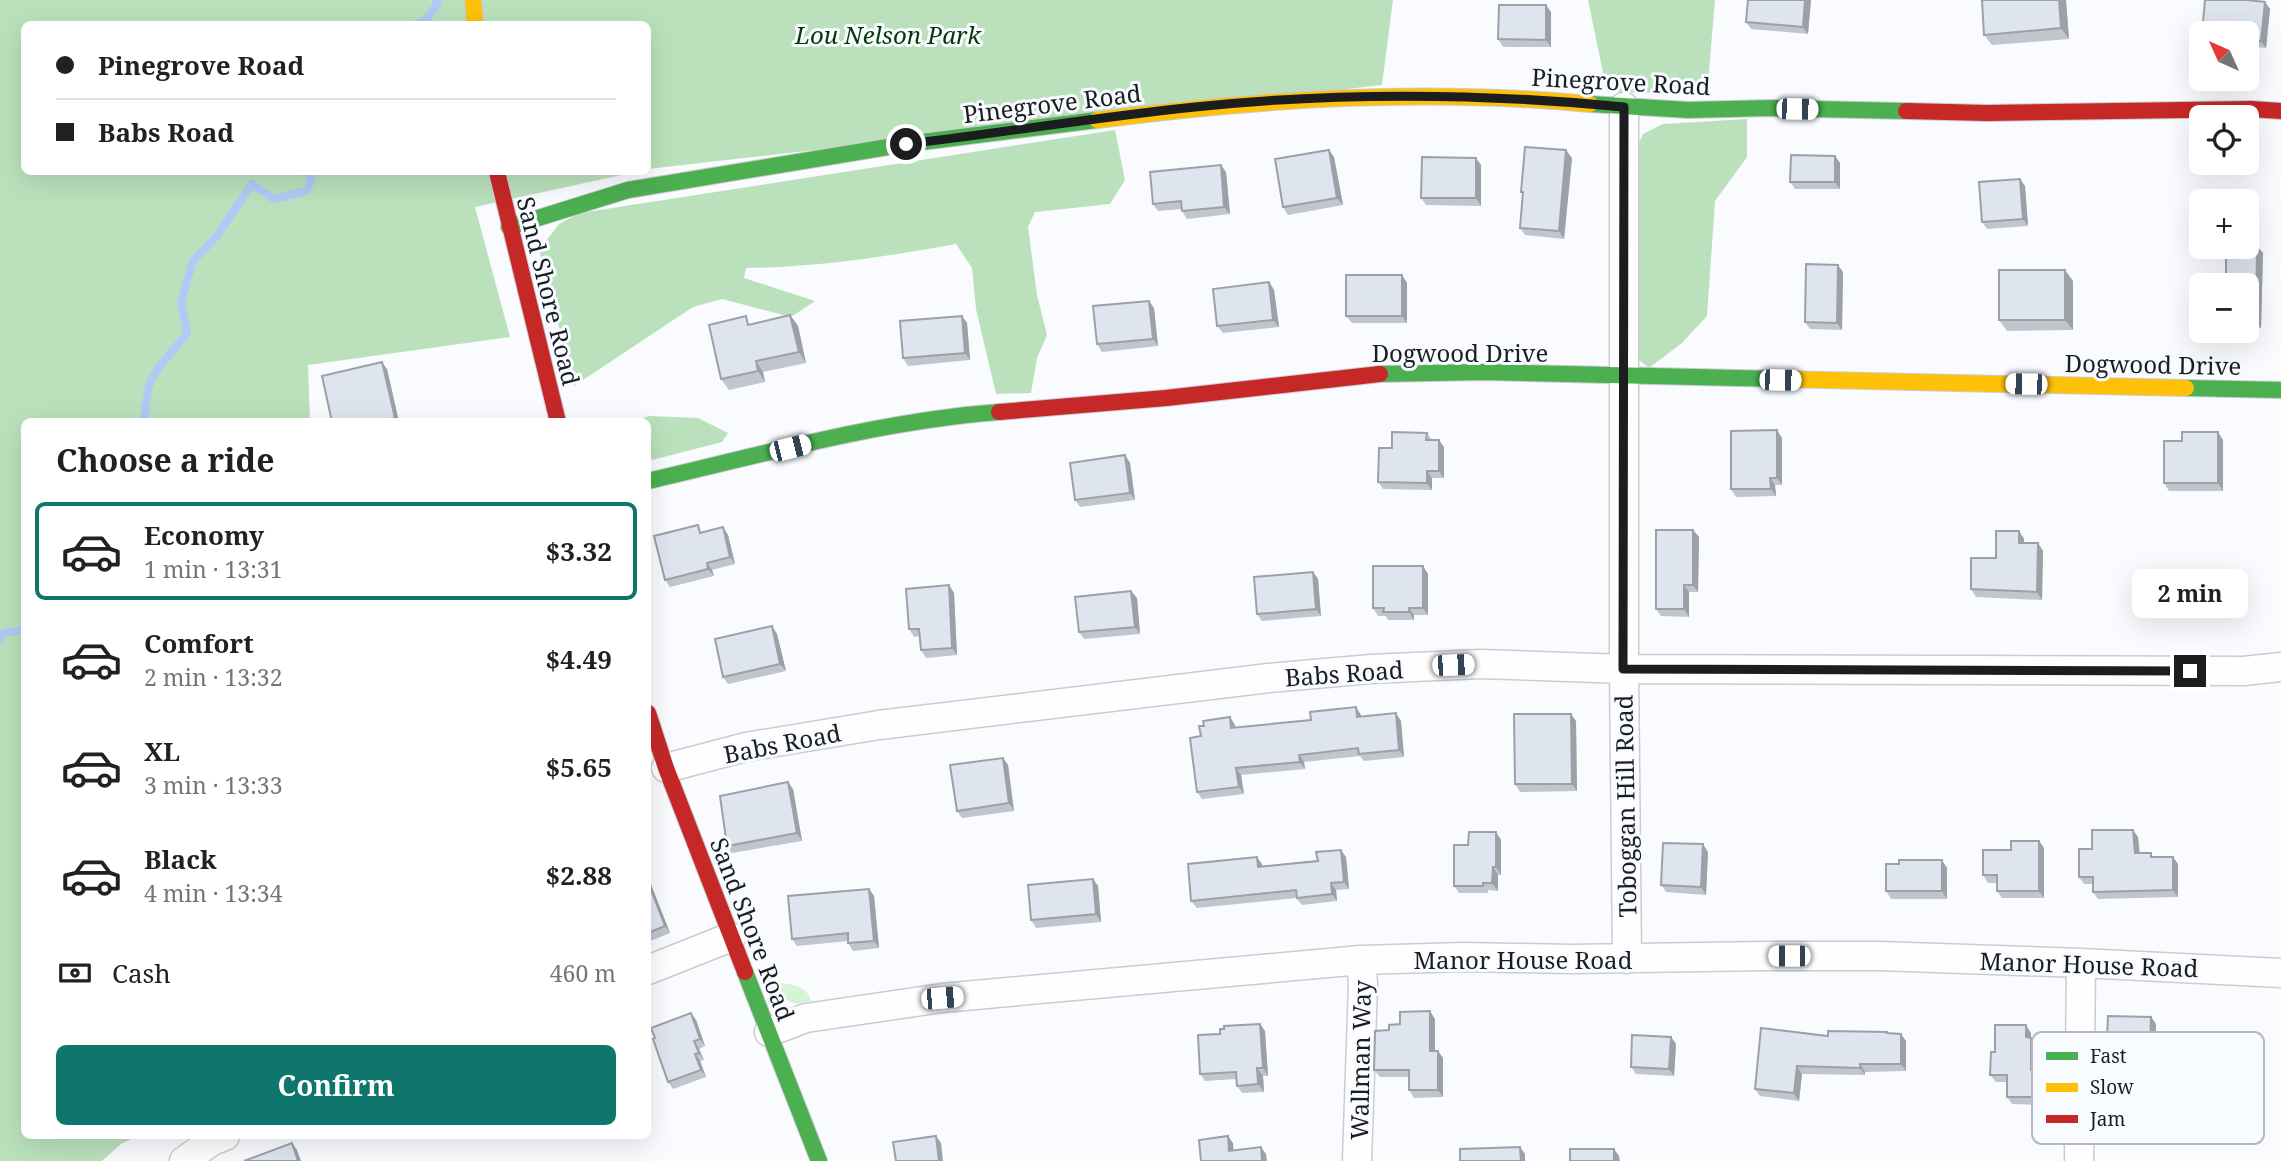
<!DOCTYPE html>
<html lang="en">
<head>
<meta charset="utf-8">
<style>
	body { margin:0; font-family:"Noto Serif",serif; background:#f6f6f6; color:#202124; height:100vh; display:flex; flex-direction:column; font-size:26px; white-space:nowrap }
	* { box-sizing:border-box; margin:0 }
	p { font-size:23px; color:#757577 }
	.icon { flex:none; width:38px; height:38px; fill:none; stroke:currentColor; stroke-width:2; stroke-linecap:round; stroke-linejoin:round }
	.map { position:relative; flex:1; overflow:hidden }
	.side { position:absolute; left:21px; top:418px; width:630px; height:721px; display:flex; flex-direction:column; background:#fff; border-radius:10px; box-shadow:0 7px 28px #0002 }
	.side>* { flex:none }
	.guide { position:absolute; left:21px; top:21px; width:630px; height:154px; border-radius:10px; box-shadow:0 7px 28px #0002; display:grid; align-content:center; height:154px; padding:0 35px; background:#fff }
	.needle { width:46px; rotate:315deg }
	.buttons { position:absolute; left:2189px; top:21px; display:grid; gap:14px }
	.buttons a { display:grid; place-items:center; width:70px; height:70px; border-radius:10px; background:#fff; box-shadow:0 7px 28px #0002; font-size:35px }
	.end { position:absolute; width:32px; height:32px; margin:-16px; border:9px solid #1c1d1f; background:#fff; box-shadow:0 0 0 4px #fff }
	.from { border-radius:50% }
	.bubble { position:absolute; height:49px; border-radius:10px; background:#fff; box-shadow:0 7px 28px #0002; font-size:23px; font-weight:700; line-height:49px; text-align:center }
	.car { position:absolute; width:21px; height:42px; margin:-21px -10px; border-radius:9px; box-shadow:0 0 5px 2px #0007; background:linear-gradient(#fff 24%,#345 0 40%,#fff 0 76%,#345 0 86%,#fff 0) }
	.guide b { display:flex; align-items:center; gap:24px; height:66px; font-size:26px }
	.guide b+b { border-top:2px solid #e0e0e0 }
	.guide i { width:18px; height:18px; background:#202124 }
	ul { padding:0; list-style:none }
	li { display:flex; align-items:center; gap:21px; height:98px; margin:0 14px 10px; padding:0 21px; border:4px solid transparent; border-radius:10px }
	li div { flex:1 }
	li b { display:block; font-size:26px }
	li em { font-style:normal; font-weight:700 }
	li.on { border-color:#0f766e }
	li>.icon { width:63px; height:63px; stroke-width:1.5 }
	h2 { padding:0 35px; font-size:32px; line-height:84px }
	.pay { display:flex; align-items:center; gap:18px; height:77px; padding:0 35px; font-size:26px }
	.pay p { margin-inline-start:auto }
	.action { display:flex; gap:14px; margin-top:auto; padding:14px 35px }
	.action a { flex:1; height:80px; border-radius:10px; background:#0f766e; color:#fff; font-size:28px; font-weight:700; line-height:80px; text-align:center }
	.map>svg:first-child { display:block }
	.green { fill:#d5f4d6 }
	.forest { fill:#bbe1bc }
	.lines { fill:none; stroke-linecap:round; stroke-linejoin:round }
	.stream { stroke:#b2c9f5; stroke-width:8 }
	.street-casing { stroke:#cbcccf; stroke-width:31 }
	.fast-casing { stroke:#cbcccf; stroke-width:18 }
	.slow-casing { stroke:#cbcccf; stroke-width:18 }
	.jam-casing { stroke:#cbcccf; stroke-width:18 }
	.street { stroke:#fefeff; stroke-width:28 }
	.fast { stroke:#4caf50; stroke-width:16 }
	.slow { stroke:#ffc107; stroke-width:16 }
	.jam { stroke:#c62828; stroke-width:16 }
	.wall { fill:#c0c5ce }
	.shaded-wall { fill:#9ca0a7 }
	.building { fill:#dfe5ef; stroke:#9ca0a7; stroke-width:2 }
	.route { stroke:#1c1d1f; stroke-width:9 }
	.labels { text-anchor:middle; dominant-baseline:central; stroke-width:6; stroke-linejoin:round; paint-order:stroke }
	.park-label { font-size:24px; font-style:italic; fill:#06380a; stroke:#f8fbff }
	.street-label { font-size:24px; fill:#1c1d1f; stroke:#f8fbff }
	.key { fill:#f8fbff; stroke:#b6b8bc; stroke-width:2 }
	.key-label { font-size:19px; fill:#1c1d1f }
</style>
</head>
<body>
<div class="map">
<svg width="2281" height="1161" viewBox="0 0 2281 1161">
	<rect width="100%" height="100%" fill="#f9fbfe"/>
	<path class="green" d="M782,983C795,985 807,987 811,1001L797,1004L774,996L769,984Z"/>
	<path class="forest" d="M0,0H1393L1382,85L648,169V24H24V172H635L475,207L510,337L308,365L310,422H24V1136H137L121,1144L102,1161H0Z
		M1588,0H1715L1707,94L1607,92Z
		M1747,119V157L1715,201L1707,316L1682,343L1649,368L1634,356L1635,152L1643,134L1663,124Z
		M1115,130L1125,180L1110,204L1035,212L1028,227L1037,295L1047,335L1037,358L1031,393L996,394L976,309L972,268L956,244C884,257 819,267 746,268L744,278L815,301L791,317L722,299L693,307L574,386L539,250L559,224L580,213Z
		M649,416L698,418L728,433L722,442L648,461V422H631Z"/>
	<g class="lines">
		<path class="stream" d="M417,24L426,20L438,3L436,0
			M144,422C146,409 146,395 150,383C157,365 176,349 187,333L181,302L193,261L216,237L252,184L274,199L307,191L312,177L305,172
			M0,639L2,633L24,630"/>
		<defs>
			<path id="street" d="M1624,107V669L1627,959
				M666,768L746,747L879,725L1269,678L1371,669L1481,664L1624,669L2244,671L2281,667
				M648,970L731,937
				M769,1032L806,1018L942,998L1361,960L1464,957L1571,959L1766,956H1879L2081,963L2281,973
				M184,1161L212,1141L225,1136
				M1357,1161L1363,984L1361,960
				M2079,1161L2081,963"/>
			<path id="fast" d="M1590,104L1688,110L1770,108L1906,111
				M509,227L628,190L906,144L1097,120
				M1380,374L1482,372L1780,379
				M2186,388L2281,390
				M648,481C764,454 880,421 999,412
				M745,972L819,1161"/>
			<path id="slow" d="M473,0L475,24
				M1097,120C1261,99 1424,88 1590,104
				M1780,379L2186,388"/>
			<path id="jam" d="M1906,111L1987,113L2251,109L2281,111
				M497,172L558,422
				M999,412L1166,398L1380,374
				M648,713L666,768L745,972"/>
		</defs>
		<use href="#street" class="street-casing"/>
		<use href="#fast" class="fast-casing"/>
		<use href="#slow" class="slow-casing"/>
		<use href="#jam" class="jam-casing"/>
		<use href="#street" class="street"/>
		<use href="#fast" class="fast"/>
		<use href="#slow" class="slow"/>
		<use href="#jam" class="jam"/>
	</g>
	<path class="wall" d="M1748,0H1811L1808,34L1751,29L1746,22Z
		M1982,0H2066L2069,39L1992,45L1984,35Z
		M2265,2L2270,9L2266,48L2247,46V33Z
		M1551,12V47H1503L1498,39Z
		M1329,150L1334,157L1343,205L1288,215L1283,207Z
		M1835,156L1840,163V189H1795L1790,182Z
		M1572,158L1564,239L1525,235L1520,228L1523,195L1521,192Z
		M1481,165V206L1426,205L1421,198Z
		M1226,172L1230,214L1187,219L1182,211V209L1158,211L1153,204Z
		M2020,179L2025,186L2028,226L1987,229L1982,222Z
		M2257,246L2263,253L2261,328H2247V285Z
		M1843,272L1842,330L1810,329L1805,322Z
		M1402,275L1407,283V323H1352L1346,316Z
		M2073,281V330L2007,331L1999,320Z
		M1269,282L1274,290L1279,327L1223,333L1217,326Z
		M1154,308L1158,346L1102,352L1097,344Z
		M790,315L798,326L806,363L763,372L765,382L729,390L721,379L751,324Z
		M962,316L967,323L970,360L908,366L903,358Z
		M387,369L399,422H332Z
		M1427,433L1432,440L1444,447V478H1432V490L1383,489L1378,482L1392,448Z
		M1782,438V485H1775L1776,496L1736,497L1731,489Z
		M2223,440V491H2169L2164,483Z
		M1125,455L1130,463L1135,500L1080,507L1075,500Z
		M1693,530L1699,537L1698,592H1689V617L1661,616L1656,609Z
		M2019,531L2024,539V543H2038L2043,551L2042,600L1976,597L1971,589L1996,558Z
		M703,532L728,535L735,564L712,570L714,576L670,587L665,580Z
		M1313,572L1318,579L1321,616L1262,621L1257,614Z
		M1428,574V615H1414V620H1388L1386,616H1378L1373,608Z
		M949,585L954,593L957,655L926,658L921,650L920,636L914,637L909,629Z
		M1137,598L1140,634L1084,639L1079,632Z
		M772,626L777,634L786,671L728,684L723,677Z
		M1361,715L1362,717L1401,721L1404,757L1364,761L1360,756L1304,762L1305,769L1241,775L1244,794L1202,799L1197,792L1201,736L1235,725V727Z
		M1576,721L1577,791L1520,792L1515,784Z
		M1003,758L1008,765L1014,811L962,818L957,811Z
		M793,789L802,841L732,853L727,846Z
		M2133,830L2138,837L2140,853L2178,864V897L2098,899L2093,892V884H2084L2079,877L2092,849Z
		M1496,832L1501,840V875H1498V891L1488,890V893H1459L1454,886L1468,845Z
		M2039,841L2044,848V898H2002L1997,891V883H1988L1983,875L2011,850Z
		M1708,852L1706,895L1666,892L1661,885Z
		M1346,857L1349,889L1336,890L1337,901L1302,905L1296,898L1197,908L1191,901L1262,864V866Z
		M1947,868V899H1891L1886,891Z
		M648,877L670,933L648,942Z
		M1093,879L1098,886L1101,922L1036,928L1031,920Z
		M869,889L874,896L879,948L853,951L848,943V941L797,946L792,939Z
		M2151,1017L2156,1024L2155,1057H2147L2146,1084L2110,1083L2105,1076Z
		M1435,1019V1051H1438L1443,1058V1097L1414,1098L1409,1090V1077H1380L1374,1070L1389,1030L1400,1024Z
		M696,1020L705,1046L699,1049L704,1060L700,1061L706,1077L673,1089L668,1082Z
		M1260,1024L1265,1031L1268,1076H1263L1264,1092L1242,1093L1237,1086L1236,1079L1205,1081L1200,1074L1220,1034Z
		M1887,1032L1889,1034L1906,1041V1071L1865,1072V1075L1802,1074L1799,1101L1760,1096L1755,1089L1828,1036Z
		M2031,1033V1038L2036,1045V1071L2041,1077L2040,1105L2012,1104L2007,1097V1082H1996L1990,1075L1995,1052Z
		M1671,1037L1676,1044L1674,1076L1636,1074L1631,1067Z"/>
	<path class="shaded-wall" d="M1805,0H1811L1808,34L1803,27Z
		M2059,0H2066L2069,39L2061,28Z
		M2265,2L2270,9L2266,48L2261,41Z
		M1546,5L1551,12V47L1546,40Z
		M1329,150L1334,157L1343,205L1337,198Z
		M1566,150L1572,158L1564,239L1559,231Z
		M1835,156L1840,163V189L1835,182Z
		M1476,158L1481,165V206L1476,198Z
		M1221,165L1226,172L1230,214L1224,207Z
		M2020,179L2025,186L2028,226L2023,219Z
		M2257,246L2263,253L2261,328L2256,321Z
		M1838,265L1843,272L1842,330L1837,323Z
		M2065,270L2073,281V330L2065,320Z
		M1402,275L1407,283V323L1402,316Z
		M1269,282L1274,290L1279,327L1273,320Z
		M1149,301L1154,308L1158,346L1153,339Z
		M790,315L798,326L806,363L799,352Z
		M962,316L967,323L970,360L965,353Z
		M756,361L763,372L765,382L758,371Z
		M382,362L387,369L399,422H397L395,418Z
		M1777,430L1782,438V485L1777,478Z
		M2218,432L2223,440V491L2218,483Z
		M1439,440L1444,447V478L1439,471Z
		M1125,455L1130,463L1135,500L1130,493Z
		M1427,471L1432,478V490L1427,483Z
		M1770,478L1775,485L1776,496L1771,489Z
		M723,527L728,535L735,564L730,557Z
		M1693,530L1699,537L1698,592L1693,585Z
		M2019,531L2024,539V551L2019,543Z
		M2038,543L2043,551L2042,600L2037,592Z
		M707,563L712,570L714,576L708,569Z
		M1423,566L1428,574V615L1423,608Z
		M1313,572L1318,579L1321,616L1316,609Z
		M949,585L954,593L957,655L952,648Z
		M1684,585L1689,592V617L1684,609Z
		M1131,591L1137,598L1140,634L1135,627Z
		M1409,608L1414,615V620L1409,612Z
		M772,626L777,634L786,671L780,664Z
		M1356,707L1361,715L1362,725L1357,717Z
		M1396,713L1401,721L1404,757L1399,750Z
		M1571,714L1576,721L1577,791L1572,784Z
		M1230,717L1235,725L1236,735L1231,728Z
		M1299,755L1304,762L1305,769L1300,762Z
		M1003,758L1008,765L1014,811L1009,803Z
		M1236,768L1241,775L1244,794L1239,787Z
		M788,782L793,789L802,841L797,833Z
		M2133,830L2138,837L2140,860L2135,853Z
		M1496,832L1501,840V875L1496,867Z
		M2039,841L2044,848V898L2039,891Z
		M1703,844L1708,852L1706,895L1701,887Z
		M1341,850L1346,857L1349,889L1344,882Z
		M1257,857L1262,864L1263,874L1258,867Z
		M2173,857L2178,864V897L2173,890Z
		M1942,860L1947,868V899L1942,891Z
		M1493,867L1498,875V891L1492,883Z
		M648,877L670,933L665,926L648,882Z
		M1093,879L1098,886L1101,922L1096,914Z
		M1331,883L1336,890L1337,901L1332,894Z
		M869,889L874,896L879,948L874,941Z
		M1430,1011L1435,1019V1058L1430,1051Z
		M691,1013L696,1020L705,1046L700,1039Z
		M2151,1017L2156,1024L2155,1057L2150,1050Z
		M1260,1024L1265,1031L1268,1076L1263,1068Z
		M2026,1025L2031,1033V1038L2036,1045V1071L2041,1077L2040,1105L2035,1097L2026,1037Z
		M1901,1034L1906,1041V1071L1901,1064Z
		M1671,1037L1676,1044L1674,1076L1669,1069Z
		M694,1041L699,1049L704,1060L699,1053Z
		M2142,1050L2147,1057L2146,1084L2141,1077Z
		M1438,1051L1443,1058V1097L1438,1090Z
		M695,1054L700,1061L706,1077L701,1070Z
		M1860,1064L1865,1072V1075L1860,1068Z
		M1797,1066L1802,1074L1799,1101L1794,1093Z
		M1257,1068L1263,1076L1264,1092L1258,1084Z
		M936,1136L941,1143L943,1161H939Z
		M1228,1136L1233,1143L1234,1158L1229,1151Z
		M292,1143L297,1150L301,1161H298Z
		M1261,1147L1266,1154L1267,1161H1262Z
		M1520,1147L1525,1154V1161H1521Z
		M1614,1149L1619,1156L1620,1161H1614Z"/>
	<path class="building" d="M1748,0H1805L1803,27L1746,22Z
		M1982,0H2059L2061,28L1984,35Z
		M2205,0H2247L2265,2L2261,41L2247,39V33H2202Z
		M1499,5H1546V40L1498,39Z
		M1525,147L1566,150L1559,231L1520,228L1523,192H1521Z
		M1329,150L1337,198L1283,207L1275,159Z
		M1791,155L1835,156V182H1790Z
		M1422,157L1476,158V198H1421Z
		M1221,165L1224,207L1182,211L1181,201L1153,204L1150,172Z
		M2020,179L2023,219L1982,222L1979,182Z
		M2247,246H2257L2256,321H2247V285H2226V247Z
		M1806,264L1838,265L1837,323L1805,322Z
		M1999,270H2065V320H1999Z
		M1346,275H1402V316H1346Z
		M1269,282L1273,320L1217,326L1213,289Z
		M1149,301L1153,339L1097,344L1093,306Z
		M790,315L799,352L756,361L758,371L721,379L709,325L746,316L748,325Z
		M962,316L965,353L903,358L900,321Z
		M382,362L395,418L379,422H332L322,376Z
		M1777,430V478H1770L1771,489H1731V431Z
		M1392,432L1427,433L1426,440H1439V471H1427V483L1378,482L1379,448H1392Z
		M2182,432H2218V483H2164V441H2182Z
		M1125,455L1130,493L1075,500L1070,463Z
		M698,525L700,533L723,527L730,557L707,563L708,569L665,580L654,536Z
		M1656,530H1693V585H1684V609H1656Z
		M1996,531H2019V543H2038L2037,592L1971,589V558H1996Z
		M1373,566H1423V608H1409V612H1383L1384,608H1373Z
		M1313,572L1316,609L1257,614L1254,577Z
		M949,585L952,648L921,650L919,629H909L906,589Z
		M1131,591L1135,627L1079,632L1075,597Z
		M772,626L780,664L723,677L715,639Z
		M1356,707L1357,717L1396,713L1399,750L1359,754L1358,748L1299,755L1300,762L1236,768L1239,787L1197,792L1190,738L1201,736L1199,726H1204L1203,721L1230,717L1231,728L1311,720L1310,712Z
		M1514,714H1571L1572,784H1515Z
		M1003,758L1009,803L957,811L950,765Z
		M788,782L797,833L727,846L720,796Z
		M2092,830H2133L2135,853H2151V857H2173V890L2093,892V877H2079V849H2092Z
		M1469,832H1496V867H1493L1492,883H1483V886H1454V845H1468Z
		M2011,841H2039V891H1997V875H1983V850H2011Z
		M1663,843L1703,844L1701,887L1661,885Z
		M1341,850L1344,882L1331,883L1332,894L1297,898L1296,890L1191,901L1188,864L1257,857L1258,867L1318,861L1316,852Z
		M1899,860H1942V891H1886V864H1899Z
		M1093,879L1096,914L1031,920L1028,885Z
		M648,882L665,926L648,933Z
		M869,889L874,941L848,943V933L792,939L788,896Z
		M1430,1011V1051H1438V1090H1409V1070H1374L1375,1031L1389,1030V1025L1400,1024V1012Z
		M691,1013L700,1039L694,1041L699,1053L695,1054L701,1070L668,1082L653,1039L655,1038L651,1028Z
		M2108,1016L2151,1017L2150,1050H2142L2141,1077L2105,1076Z
		M1260,1024L1263,1068H1257L1258,1084L1237,1086L1236,1072L1200,1074L1198,1035L1220,1034V1029H1224V1026Z
		M1995,1025H2026V1037L2031,1038V1070H2036L2035,1097H2007V1075H1990L1991,1052H1995Z
		M1761,1028L1828,1036V1031L1887,1032V1033L1901,1034V1064H1860V1068L1797,1066L1794,1093L1755,1089Z
		M1632,1035L1671,1037L1669,1069L1631,1067Z
		M936,1136L939,1161H896L893,1142Z
		M1228,1136L1229,1151L1261,1147L1262,1161H1201L1199,1140Z
		M292,1143L298,1161H244Z
		M1520,1147L1521,1161H1460V1149Z
		M1570,1149H1614V1161H1570Z"/>
	<g class="lines">
		<path class="route" d="M906,144C1002,133 1098,117 1195,107C1338,92 1481,93 1624,107L1623,669L2190,671"/>
	</g>
	<g class="labels">
		<g class="park-label">
			<text x="888" y="34">Lou Nelson Park</text>
		</g>
		<g class="street-label">
			<text transform="translate(1621 81) rotate(3)">Pinegrove Road</text>
			<text transform="translate(1052 103) rotate(-7)">Pinegrove Road</text>
			<text transform="translate(549 291) rotate(76)">Sand Shore Road</text>
			<text x="1460" y="352">Dogwood Drive</text>
			<text transform="translate(2153 364) rotate(1)">Dogwood Drive</text>
			<text transform="translate(1344 673) rotate(-4)">Babs Road</text>
			<text transform="translate(782 743) rotate(-11)">Babs Road</text>
			<text transform="translate(1625 806) rotate(-91)">Toboggan Hill Road</text>
			<text transform="translate(753 929) rotate(69)">Sand Shore Road</text>
			<text x="1523" y="959">Manor House Road</text>
			<text transform="translate(2089 964) rotate(2)">Manor House Road</text>
			<text transform="translate(1360 1060) rotate(-89)">Wallman Way</text>
		</g>
	</g>
	<rect x="2032" y="1032" width="232" height="112" rx="10" class="key"/>
	<rect x="2046" y="1052" width="32" height="8" fill="#4caf50"/>
	<rect x="2046" y="1083" width="32" height="9" fill="#ffc107"/>
	<rect x="2046" y="1115" width="32" height="8" fill="#c62828"/>
	<g class="key-label">
		<text x="2090" y="1063">Fast</text>
		<text x="2090" y="1094">Slow</text>
		<text x="2090" y="1126">Jam</text>
	</g>
</svg>
<div class="buttons">
<a><svg class="needle" viewBox="-14 -14 28 28"><path d="M0-13l5 13h-10z" fill="#e53935"/><path d="M0 13l5-13h-10z" fill="#757577"/></svg></a>
<a><svg class="icon" aria-label="locate" viewBox="0 0 24 24"><circle cx="12" cy="12" r="6"/><path d="M12 2v4M12 18v4M2 12h4M18 12h4"/></svg></a>
<a>+</a>
<a>−</a>
</div>
<i class="end from" style="left:906px;top:144px"></i>
<i class="end" style="left:2190px;top:671px"></i>
<div class="bubble" style="left:2132px;top:569px;width:116px">2 min</div>
<i class="car" style="left:1797px;top:109px;rotate:91deg"></i>
<i class="car" style="left:1780px;top:380px;rotate:91deg"></i>
<i class="car" style="left:2026px;top:384px;rotate:271deg"></i>
<i class="car" style="left:790px;top:448px;rotate:76deg"></i>
<i class="car" style="left:1453px;top:665px;rotate:88deg"></i>
<i class="car" style="left:1789px;top:956px;rotate:270deg"></i>
<i class="car" style="left:942px;top:998px;rotate:85deg"></i>
<div class="guide">
<b><i class="from"></i>Pinegrove Road</b>
<b><i></i>Babs Road</b>
</div>
<section class="side">
<h2>Choose a ride</h2>
<ul>
<li class="on"><svg class="icon" aria-label="car" viewBox="0 0 24 24"><path d="M5 17H2v-5l4-1 3-4h7l3 4 3 1v5h-3M9 17h6M6 11h13"/><circle cx="7" cy="17" r="2"/><circle cx="17" cy="17" r="2"/></svg><div><b>Economy</b><p>1 min · 13:31</p></div><em>$3.32</em></li>
<li><svg class="icon" aria-label="car" viewBox="0 0 24 24"><path d="M5 17H2v-5l4-1 3-4h7l3 4 3 1v5h-3M9 17h6M6 11h13"/><circle cx="7" cy="17" r="2"/><circle cx="17" cy="17" r="2"/></svg><div><b>Comfort</b><p>2 min · 13:32</p></div><em>$4.49</em></li>
<li><svg class="icon" aria-label="car" viewBox="0 0 24 24"><path d="M5 17H2v-5l4-1 3-4h7l3 4 3 1v5h-3M9 17h6M6 11h13"/><circle cx="7" cy="17" r="2"/><circle cx="17" cy="17" r="2"/></svg><div><b>XL</b><p>3 min · 13:33</p></div><em>$5.65</em></li>
<li><svg class="icon" aria-label="car" viewBox="0 0 24 24"><path d="M5 17H2v-5l4-1 3-4h7l3 4 3 1v5h-3M9 17h6M6 11h13"/><circle cx="7" cy="17" r="2"/><circle cx="17" cy="17" r="2"/></svg><div><b>Black</b><p>4 min · 13:34</p></div><em>$2.88</em></li>
</ul>
<div class="pay"><svg class="icon" aria-label="cash" viewBox="0 0 24 24"><path d="M3 7h18v10H3z"/><circle cx="12" cy="12" r="2"/></svg>Cash<p>460 m</p></div>
<div class="action"><a>Confirm</a></div>
</section>
</div>
</body>
</html>
